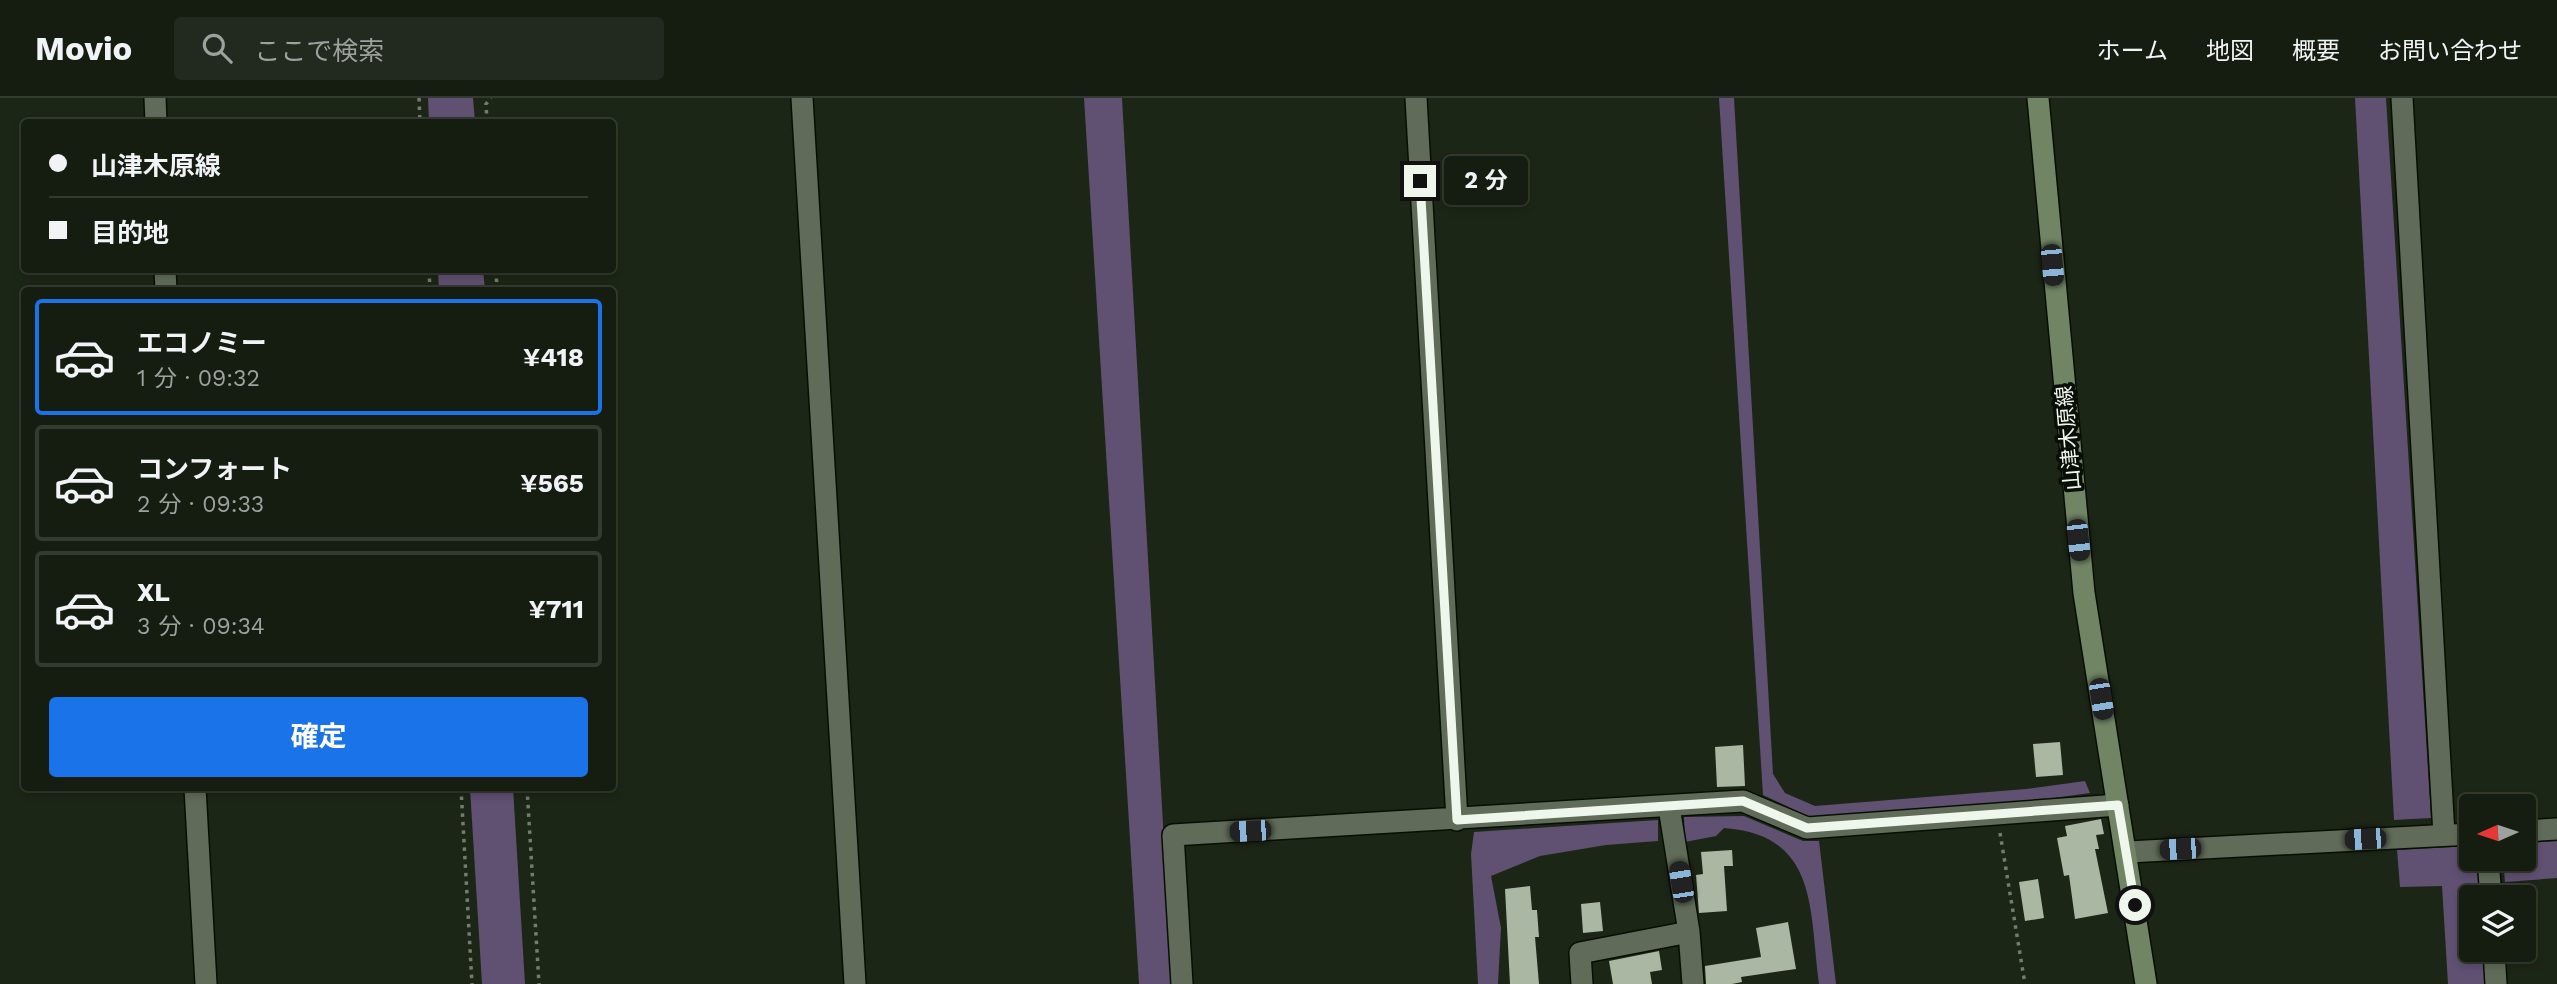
<!DOCTYPE html>
<html lang="ja">
<head>
<meta charset="utf-8">
<style>
	body { margin:0; font-family:"Work Sans","Noto Sans JP",sans-serif; background:#22291e; color:#f1f3f6; height:100vh; display:flex; flex-direction:column; font-size:26px; white-space:nowrap }
	* { box-sizing:border-box; margin:0 }
	p { font-size:23px; color:#9da19f }
	.icon { flex:none; width:38px; height:38px; fill:none; stroke:currentColor; stroke-width:2; stroke-linecap:round; stroke-linejoin:round }
	.map { position:relative; flex:1; overflow:hidden }
	.side { position:absolute; left:21px; top:189px; width:595px; height:504px; display:flex; flex-direction:column; background:#151c10; border-radius:7px; box-shadow:0 4px 10px #0003,0 0 0 2px #343a30 }
	.side>* { flex:none }
	.top-card { position:absolute; left:21px; top:21px; width:595px; height:154px; border-radius:7px; box-shadow:0 4px 10px #0003,0 0 0 2px #343a30; display:grid; align-content:center; height:154px; padding:0 28px; background:#151c10 }
	.needle { width:46px; rotate:267deg }
	.tools { position:absolute; left:2459px; top:696px; display:grid; gap:14px }
	.tools a { display:grid; place-items:center; width:77px; height:77px; border-radius:7px; background:#151c10; box-shadow:0 4px 10px #0003,0 0 0 2px #343a30; font-size:35px }
	.end { position:absolute; width:32px; height:32px; margin:-16px; border:9px solid #eff6eb; background:#111; box-shadow:0 0 0 4px #111 }
	.from { border-radius:50% }
	.bubble { position:absolute; height:49px; border-radius:7px; background:#151c10; box-shadow:0 4px 10px #0003,0 0 0 2px #343a30; font-size:23px; font-weight:700; line-height:49px; text-align:center }
	.car { position:absolute; width:21px; height:42px; margin:-21px -10px; border-radius:9px; box-shadow:0 0 5px 2px #0007; background:linear-gradient(#222 24%,#8ab4d8 0 40%,#222 0 76%,#8ab4d8 0 86%,#222 0) }
	.top-card b { display:flex; align-items:center; gap:24px; height:66px; font-size:26px }
	.top-card b+b { border-top:2px solid #343a30 }
	.top-card i { width:18px; height:18px; background:#f1f3f6 }
	ul { padding:12px 0 0; list-style:none }
	li { display:flex; align-items:center; gap:21px; height:116px; margin:0 14px 10px; padding:0 14px; border:4px solid #343a30; border-radius:7px }
	li div { flex:1 }
	li b { display:block; font-size:26px }
	li em { font-style:normal; font-weight:700 }
	li.active { border-color:#1a73e8 }
	li>.icon { width:63px; height:63px; stroke-width:1.5 }
	.action { display:flex; gap:14px; margin-top:auto; padding:14px 28px }
	.action a { flex:1; height:80px; border-radius:7px; background:#1a73e8; color:#fff; font-size:28px; font-weight:700; line-height:80px; text-align:center }
	header { display:flex; align-items:center; gap:42px; box-sizing:border-box; height:98px; padding:0 35px; background:#151c10; border-bottom:2px solid #343a30 }
	header strong { font-size:33px }
	nav { display:flex; gap:38px; margin-inline-start:auto; font-size:24px }
	.search { width:490px; height:63px; background:#22291e; display:flex; align-items:center; gap:18px; box-sizing:border-box; padding:0 24px; border-radius:7px; color:#9da19f; font-size:26px }
	.map>svg:first-child { display:block }
	.water { fill:#605072 }
	.building { fill:#aab7a2 }
	.lines { fill:none; stroke-linecap:round; stroke-linejoin:round }
	.street-casing { stroke:#070f03; stroke-width:24 }
	.secondary-casing { stroke:#070f03; stroke-width:24 }
	.path { stroke:#737c6e; stroke-width:3.5; stroke-dasharray:3.5 5; stroke-linecap:butt }
	.street { stroke:#606c59; stroke-width:21 }
	.secondary { stroke:#718565; stroke-width:21 }
	.route { stroke:#eff6eb; stroke-width:9 }
	.labels { text-anchor:middle; dominant-baseline:central; stroke-width:7; stroke-linejoin:round; paint-order:stroke }
	.street-label { font-size:21px; fill:#eff6eb; stroke:#090e07 }
</style>
</head>
<body>
<header>
<strong>Movio</strong>
<div class="search"><svg class="icon" aria-label="search" viewBox="0 0 24 24"><circle cx="10" cy="10" r="6"/><path d="M15 15l6 6"/></svg>ここで検索</div>
<nav><a>ホーム</a><a>地図</a><a>概要</a><a>お問い合わせ</a></nav>
</header>
<div class="map">
<svg width="2557" height="886" viewBox="0 0 2557 886">
	<rect width="100%" height="100%" fill="#1c2616"/>
	<path class="water" d="M428,0H473L475,24H429Z
		M1084,0H1122L1172,886H1139Z
		M1719,0H1734L1773,676L1785,695L1815,708L2026,691L2085,683L2090,695L2024,704L1814,721L1763,697Z
		M2355,0H2386L2431,720L2394,722Z
		M438,172H483L485,192H439Z
		M470,690H513L525,886H482Z
		M1744,718L1803,743H1819L1836,886H1819C1809,812 1819,737 1724,730L1716,738L1685,744L1684,719Z
		M1658,722V743L1606,747L1540,758L1491,778L1501,830L1498,886H1478L1471,756L1474,734Z
		M2557,743V780L2505,784L2503,761H2524V745Z
		M2471,748V761H2478L2480,800H2471V852H2483L2485,886H2448L2442,788L2400,789L2397,752Z"/>
	<path class="building" d="M2060,644L2063,677L2036,679L2033,646Z
		M1743,647L1745,688L1717,689L1715,649Z
		M2101,721L2104,736L2096,737L2099,751H2095L2108,815L2075,821L2069,777L2064,778L2057,740L2067,738L2065,728Z
		M1732,752L1733,768H1724L1727,813L1699,815L1696,777L1703,776L1701,754Z
		M2038,781L2044,820L2025,823L2019,784Z
		M1530,788L1532,812H1537L1539,839H1535L1539,886H1510L1505,791Z
		M1600,804L1603,833L1583,835L1581,806Z
		M1788,824L1796,871L1741,879L1742,884L1732,886H1706L1705,868L1761,859L1756,830Z
		M1659,853L1662,872L1650,874L1652,886H1613L1609,863Z"/>
	<g class="lines">
		<defs>
			<path id="street" d="M155,0L156,24
				M802,0L855,886
				M1416,0L1457,722
				M2402,0L2444,737
				M165,172L166,192
				M195,690L206,886
				M1669,709L1689,834L1693,886
				M2524,733L2557,731
				M2128,754L2471,736
				M2488,761L2491,800
				M2494,852L2496,886
				M1182,886L1173,737L1743,703L1807,730L2118,707
				M1582,886L1580,855L1689,834"/>
			<path id="secondary" d="M2038,0L2084,495L2146,886"/>
		</defs>
		<use href="#street" class="street-casing"/>
		<use href="#secondary" class="secondary-casing"/>
		<path class="path" d="M419,0L420,24
			M487,24L486,6L491,0
			M429,172L430,192
			M496,172L497,192
			M461,690L472,886
			M527,690L539,886
			M2000,735L2025,886"/>
		<use href="#street" class="street"/>
		<use href="#secondary" class="secondary"/>
	</g>
	<g class="lines">
		<path class="route" d="M1420,83L1457,722L1743,703L1807,730L2118,707L2135,807"/>
	</g>
	<g class="labels">
		<g class="street-label">
			<text transform="translate(2068 340) rotate(-95)">山津木原線</text>
		</g>
	</g>
</svg>
<div class="tools">
<a><svg class="needle" viewBox="-14 -14 28 28"><path d="M0-13l5 13h-10z" fill="#e53935"/><path d="M0 13l5-13h-10z" fill="#9da19f"/></svg></a>
<a><svg class="icon" aria-label="layers" viewBox="0 0 24 24"><path d="M12 4l9 5-9 5-9-5zM3 14l9 5 9-5"/></svg></a>
</div>
<i class="end from" style="left:2135px;top:807px"></i>
<i class="end" style="left:1420px;top:83px"></i>
<div class="bubble" style="left:1444px;top:58px;width:84px">2 分</div>
<i class="car" style="left:2052px;top:167px;rotate:175deg"></i>
<i class="car" style="left:2078px;top:442px;rotate:174deg"></i>
<i class="car" style="left:2101px;top:601px;rotate:171deg"></i>
<i class="car" style="left:1250px;top:733px;rotate:267deg"></i>
<i class="car" style="left:2365px;top:741px;rotate:267deg"></i>
<i class="car" style="left:2180px;top:751px;rotate:267deg"></i>
<i class="car" style="left:1681px;top:784px;rotate:351deg"></i>
<div class="top-card">
<b><i class="from"></i>山津木原線</b>
<b><i></i>目的地</b>
</div>
<section class="side">
<ul>
<li class="active"><svg class="icon" aria-label="car" viewBox="0 0 24 24"><path d="M5 17H2v-5l4-1 3-4h7l3 4 3 1v5h-3M9 17h6M6 11h13"/><circle cx="7" cy="17" r="2"/><circle cx="17" cy="17" r="2"/></svg><div><b>エコノミー</b><p>1 分 · 09:32</p></div><em>¥418</em></li>
<li><svg class="icon" aria-label="car" viewBox="0 0 24 24"><path d="M5 17H2v-5l4-1 3-4h7l3 4 3 1v5h-3M9 17h6M6 11h13"/><circle cx="7" cy="17" r="2"/><circle cx="17" cy="17" r="2"/></svg><div><b>コンフォート</b><p>2 分 · 09:33</p></div><em>¥565</em></li>
<li><svg class="icon" aria-label="car" viewBox="0 0 24 24"><path d="M5 17H2v-5l4-1 3-4h7l3 4 3 1v5h-3M9 17h6M6 11h13"/><circle cx="7" cy="17" r="2"/><circle cx="17" cy="17" r="2"/></svg><div><b>XL</b><p>3 分 · 09:34</p></div><em>¥711</em></li>
</ul>
<div class="action"><a>確定</a></div>
</section>
</div>
</body>
</html>
